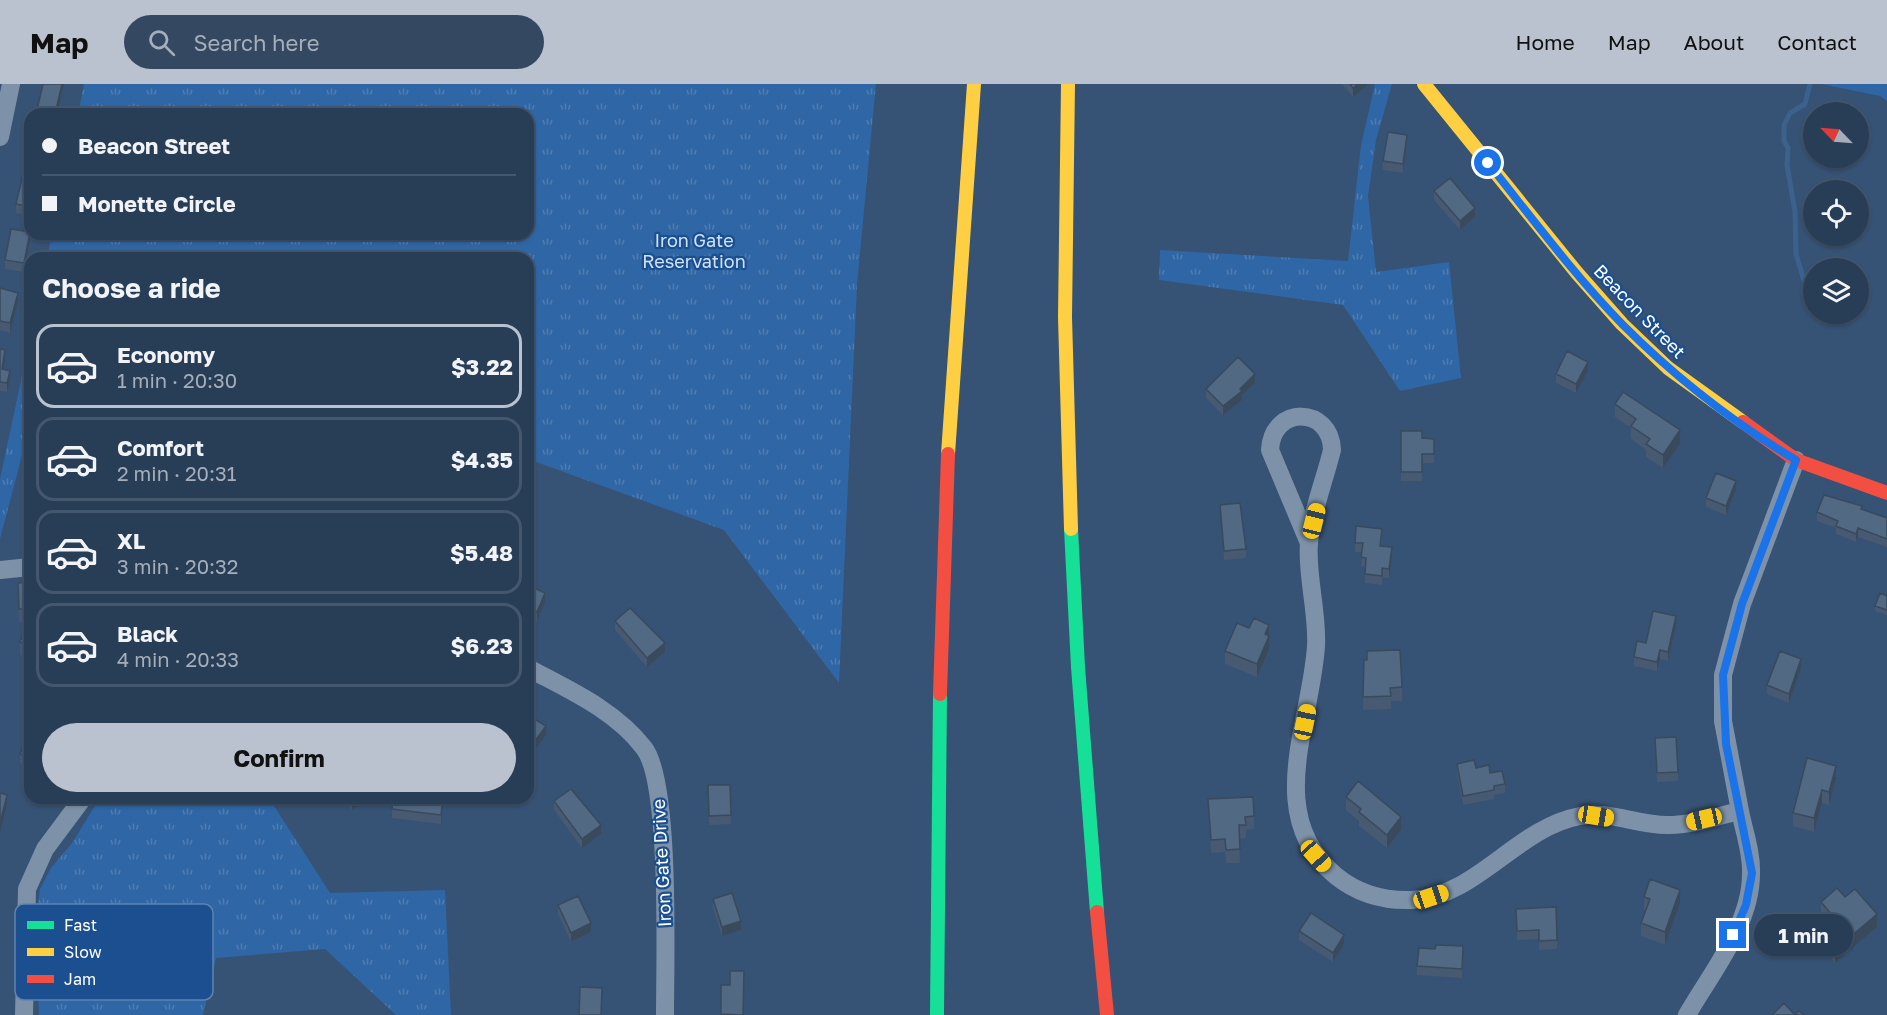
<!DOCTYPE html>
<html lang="en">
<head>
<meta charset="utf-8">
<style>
	body { margin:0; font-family:"Golos Text",sans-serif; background:#344961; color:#f1f3f6; height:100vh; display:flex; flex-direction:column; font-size:22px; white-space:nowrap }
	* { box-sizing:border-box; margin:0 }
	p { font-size:20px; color:#a5aeba }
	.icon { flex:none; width:33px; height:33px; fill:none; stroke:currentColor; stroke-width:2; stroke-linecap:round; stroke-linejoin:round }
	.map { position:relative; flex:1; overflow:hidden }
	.sheet { position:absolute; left:24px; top:168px; width:510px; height:552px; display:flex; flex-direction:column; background:#283e57; border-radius:18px; box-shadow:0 2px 4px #0004,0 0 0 2px #44576d }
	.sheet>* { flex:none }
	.hud { position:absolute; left:24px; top:24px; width:510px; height:132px; border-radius:18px; box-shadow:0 2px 4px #0004,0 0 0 2px #44576d; display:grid; align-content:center; height:132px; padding:0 18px; background:#283e57 }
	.needle { width:39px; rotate:295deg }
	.controls { position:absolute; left:1803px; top:18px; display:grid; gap:12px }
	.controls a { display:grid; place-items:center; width:66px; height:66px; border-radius:50%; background:#283e57; box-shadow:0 2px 4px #0004,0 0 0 2px #44576d; font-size:30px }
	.end { position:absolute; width:27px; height:27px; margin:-14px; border:8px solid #1a73e8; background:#fff; box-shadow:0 0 0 3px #fff }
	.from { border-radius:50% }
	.bubble { position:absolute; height:42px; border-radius:21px; background:#283e57; box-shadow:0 2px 4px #0004,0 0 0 2px #44576d; font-size:20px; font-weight:700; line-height:42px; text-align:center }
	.car { position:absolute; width:18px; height:36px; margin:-18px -9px; border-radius:8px; box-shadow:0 0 4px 2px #0007; background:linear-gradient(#f5c518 24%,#345 0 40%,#f5c518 0 76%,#345 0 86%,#f5c518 0) }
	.hud b { display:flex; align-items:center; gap:21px; height:57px; font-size:22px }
	.hud b+b { border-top:2px solid #44576d }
	.hud i { width:15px; height:15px; background:#f1f3f6 }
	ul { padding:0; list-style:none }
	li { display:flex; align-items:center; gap:18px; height:84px; margin:0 12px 9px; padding:0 6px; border:3px solid #44576d; border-radius:18px }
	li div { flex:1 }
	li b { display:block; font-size:22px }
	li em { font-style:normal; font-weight:700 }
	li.current { border-color:#b9c2ce }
	li>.icon { width:54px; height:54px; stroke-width:1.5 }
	h2 { padding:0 18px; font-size:27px; line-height:72px }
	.action { display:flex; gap:12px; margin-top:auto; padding:12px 18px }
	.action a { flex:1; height:69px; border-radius:36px; background:#b9c2ce; color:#111; font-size:24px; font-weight:700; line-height:69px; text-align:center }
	header { display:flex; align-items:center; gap:36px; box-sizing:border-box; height:84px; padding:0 30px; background:#b9c2ce; color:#111 }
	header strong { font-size:28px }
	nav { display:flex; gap:33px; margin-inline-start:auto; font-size:21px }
	.search { width:420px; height:54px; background:#344961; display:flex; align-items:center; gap:15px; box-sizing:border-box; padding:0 21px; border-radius:33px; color:#a5aeba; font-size:22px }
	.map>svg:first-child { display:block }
	.grass { fill:#2f66a5 }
	.park { fill:url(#park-tufts) }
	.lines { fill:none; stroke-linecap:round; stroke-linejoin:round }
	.stream { stroke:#3b618d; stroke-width:5 }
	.street { stroke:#7d92a8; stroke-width:18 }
	.fast { stroke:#16e098; stroke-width:14 }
	.slow { stroke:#ffcf43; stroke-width:14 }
	.jam { stroke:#f24e42; stroke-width:14 }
	.wall { fill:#475a72 }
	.shaded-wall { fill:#394a5c }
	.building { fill:#526984; stroke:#394a5c; stroke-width:1.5 }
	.route { stroke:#1a73e8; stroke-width:8 }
	.labels { text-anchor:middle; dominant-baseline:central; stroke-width:4.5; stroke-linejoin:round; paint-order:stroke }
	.park-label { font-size:18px; fill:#cfe3fa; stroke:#1b4f8f }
	.street-label { font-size:18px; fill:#fff; stroke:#1b4f8f }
	.key { fill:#1b4f8f; stroke:#5f84b1; stroke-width:1.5 }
	.key-label { font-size:16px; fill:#fff }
</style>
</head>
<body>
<header>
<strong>Map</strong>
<div class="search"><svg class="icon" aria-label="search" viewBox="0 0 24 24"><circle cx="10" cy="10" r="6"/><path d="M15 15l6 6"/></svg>Search here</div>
<nav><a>Home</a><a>Map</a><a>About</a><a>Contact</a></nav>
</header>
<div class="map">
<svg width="1887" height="931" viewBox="0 0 1887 931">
	<defs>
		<pattern id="park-tufts" width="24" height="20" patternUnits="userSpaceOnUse" patternTransform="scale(1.5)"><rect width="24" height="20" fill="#2f66a5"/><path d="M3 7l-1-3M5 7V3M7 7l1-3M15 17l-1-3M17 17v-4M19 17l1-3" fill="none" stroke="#4e7db2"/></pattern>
	</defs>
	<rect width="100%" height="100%" fill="#365274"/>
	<path class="grass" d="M1821,0H1887V17L1880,12Z"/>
	<path class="park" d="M84,0H876L857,201L839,599L724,446L528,375V174H47L52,150H528V30H78Z
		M1375,0H1392L1376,56L1368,112L1376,188L1449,178L1461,294L1400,307L1343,221L1159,196L1160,166L1348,177L1361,61Z
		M30,254V341L0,455V395Z
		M100,714H269L330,809L445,806L451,931H396L325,865L216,874L203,931H39L36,835L40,805L51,784L72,759Z"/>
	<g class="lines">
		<path class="stream" d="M1810,0L1805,20L1790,29L1784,41V57L1788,64L1787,81L1795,128L1796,170L1811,220"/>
		<path class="street" d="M0,53L11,0
			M1309,459L1270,366C1272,321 1331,322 1332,366C1325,395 1311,430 1309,459C1306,489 1318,529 1316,562C1311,640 1263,732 1336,792C1357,809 1384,817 1412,816C1478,812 1516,744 1580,732C1608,726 1640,742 1669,741C1693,741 1717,732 1740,727L1723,637V591L1742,520L1796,376
			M0,486L30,483
			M528,584C569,606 615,626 644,664C671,698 665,880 665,931
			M24,931L27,805L45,765L83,714
			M1687,931C1711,889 1751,841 1751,790C1752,769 1744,747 1740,727"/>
		<path class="fast" d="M1071,445L1078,583L1097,828
			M937,931L940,610"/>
		<path class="slow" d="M1068,0L1065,233L1071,445
			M1424,0L1577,189L1622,240L1668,284L1743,338
			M948,370L974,0"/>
		<path class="jam" d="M1743,338L1796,376L1887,409
			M940,610L948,370
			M1097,828L1107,931"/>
	</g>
	<path class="wall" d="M1342,0H1367V2L1353,13Z
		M1407,60L1403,89L1383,86V77Z
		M30,87V132L16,129V120Z
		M1434,107L1475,133L1460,146L1434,116Z
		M30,157L24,188L5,185V176Z
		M0,204L18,218L10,249L0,246Z
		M0,265L5,276L3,285L10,296L7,308L0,307Z
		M1588,287L1576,309L1556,299V290Z
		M1255,299L1242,311V316L1223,331L1206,314V305Z
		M1615,320L1680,360L1663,384L1646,373V366L1631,355V344L1615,333Z
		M1401,347L1422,354L1434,355V379H1422V397H1401Z
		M1736,406L1726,431L1706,423V414Z
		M1220,421L1246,465V474L1224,476Z
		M1862,425L1887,434V463L1858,453L1856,458L1836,450V444L1817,437V428Z
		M1382,454L1381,462L1392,472L1389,494L1382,493V501L1365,499V483L1361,482L1362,468H1355V459Z
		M30,498V575L20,571V558L27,538H19L18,512V499Z
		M528,501L545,518L537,537L528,533Z
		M1887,512V531L1875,527V522Z
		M615,537L665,568L647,583L615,546Z
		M1269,541V565L1257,593L1225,580V567L1249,544Z
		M1676,541L1668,577L1660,575L1657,587L1634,582V573L1646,559Z
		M1364,576L1402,603V617H1391V625L1363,626Z
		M1801,584L1789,619L1767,610V601Z
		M528,631L546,651L532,670L528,666Z
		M30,648V684L20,679V670Z
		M1655,654L1678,688V697L1657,698Z
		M1457,680L1490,689L1505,700V709L1494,711V715L1463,721L1457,689Z
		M1836,695L1829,721L1822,719L1814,748L1793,742V729Z
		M708,701H730L731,740L709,741Z
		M1346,713L1401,746L1387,764L1359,742V737L1346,726Z
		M342,714H366L352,726Z
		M1208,715L1254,732V745L1246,746V754L1239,755L1240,779H1226L1225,768L1211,769Z
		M554,717L601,750L582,764L554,726Z
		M443,720L441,740L392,734V725Z
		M1644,813L1680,819L1665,861L1641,852V839L1646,827L1644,826Z
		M1845,813L1877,843L1835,879L1825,867V854L1834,846L1821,831V818Z
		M713,815L741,846L722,852L713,824Z
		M558,821L591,848L571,858L558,830Z
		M1516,825L1557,856V865L1539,866V855L1517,856Z
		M1299,847L1344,860L1333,878L1299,856Z
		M1463,871L1462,894L1417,891V882Z"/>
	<path class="shaded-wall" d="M62,0H64L57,30H55Z
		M1358,0H1367V2L1353,13V4Z
		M1407,51V60L1403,89V80Z
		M1475,124V133L1460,146V137Z
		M30,148V157L24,188V179Z
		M18,209V218L10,249V239Z
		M5,266V276L2,294V285Z
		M1588,278V287L1576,309V300Z
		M10,287V296L7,308V299Z
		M1255,290V299L1242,311V316L1223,331V322Z
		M1680,346V360L1663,384V371Z
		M1736,397V406L1726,431V422Z
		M1858,444V453L1856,458V450Z
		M1392,463V472L1389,494V485Z
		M545,509V518L537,537V528Z
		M1676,532V541L1668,577V568Z
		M1269,541V565L1257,593V580L1265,550Z
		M665,559V568L647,583V574Z
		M1660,566V575L1657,587V578Z
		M1801,575V584L1789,619V610Z
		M546,642V651L532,670V661Z
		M1836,682V695L1829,721V708Z
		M1822,706V719L1814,748V734Z
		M7,711V720L0,748V739Z
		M355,714H366L352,726V717Z
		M443,714V720L441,740V731Z
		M1401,733V746L1387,764V751Z
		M601,741V750L582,764V755Z
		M1680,806V819L1665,861V848Z
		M1877,830V843L1835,879V866Z
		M741,837V846L722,852V843Z
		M591,839V848L571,858V849Z
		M1344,851V860L1333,878V869Z"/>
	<path class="building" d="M43,0H62L55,30H36Z
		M1350,0H1358L1353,4Z
		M1388,48L1407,51L1403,80L1383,77Z
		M24,86L30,87V123L16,120Z
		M1450,94L1475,124L1460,137L1434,107Z
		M11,145L30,148L24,179L5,176Z
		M0,204L18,209L10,239L0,237Z
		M0,265L5,266L2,285L10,287L7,299L0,298Z
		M1567,267L1588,278L1576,300L1556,290Z
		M1238,273L1255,290L1240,305L1242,307L1223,322L1206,305Z
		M1623,308L1680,346L1663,371L1646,360L1650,355L1631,342L1636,335L1615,320Z
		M1401,347H1422V354L1434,355V370H1422V388H1401Z
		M1716,389L1736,397L1726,422L1706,414Z
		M1824,411L1862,422L1861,425L1887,434V455L1858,444L1856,450L1836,442L1838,437L1817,428Z
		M1240,419L1246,465L1224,467L1220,421Z
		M1356,442L1382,445L1380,462L1392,463L1389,485L1382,484V492L1365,490L1366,474L1361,473L1363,459H1355Z
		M30,498V525H19L18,499Z
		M528,501L545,509L537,528L528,524Z
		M1880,509L1887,512V526L1875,522Z
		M630,524L665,559L647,574L615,537Z
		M1653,527L1676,532L1668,568L1660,566L1657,578L1634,573L1637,557L1646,559Z
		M30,531V562L20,558Z
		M1254,534L1269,541L1265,550L1269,552L1257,580L1225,567L1237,539L1249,544Z
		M1400,566L1402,603L1390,604L1391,612L1363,613L1364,576H1367V567Z
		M1780,567L1801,575L1789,610L1767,601Z
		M528,631L546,642L532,661L528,657Z
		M30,648V675L20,670Z
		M1676,653L1678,688L1657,689L1655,654Z
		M1807,674L1836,682L1829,708L1822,706L1814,734L1793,729Z
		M1474,676L1476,684L1489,681L1490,689L1502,687L1505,700L1494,702V706L1463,712L1457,680Z
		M1358,697L1401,733L1387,751L1359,728L1361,725L1346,713Z
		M708,701H730L731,731L709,732Z
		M571,705L601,741L582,755L554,717Z
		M0,709L7,711L0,739Z
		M1253,713L1254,732L1245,733L1246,741H1239L1240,765L1226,766L1225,755L1211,756L1208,715Z
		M393,714H443L441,731L392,725Z
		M1650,795L1680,806L1665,848L1641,839L1650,815L1644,813Z
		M1837,804L1845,813L1855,805L1877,830L1835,866L1825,854L1840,840L1821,818Z
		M732,809L741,837L722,843L713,815Z
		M578,812L591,839L571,849L558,821Z
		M1556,823L1557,856L1539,857V846L1517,847L1516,825Z
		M1311,829L1344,851L1333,869L1299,847Z
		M1436,861L1463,862L1462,885L1417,882L1419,864L1435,865Z
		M730,887H744L743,931L721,930V901H730Z
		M580,903L602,904L601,931H579Z
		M1784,919L1795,931L1799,927L1804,931H1772Z"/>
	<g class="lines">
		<path class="route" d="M1488,79C1532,134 1574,191 1623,241C1674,292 1734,339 1796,376L1742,520L1723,591L1726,660L1752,789L1746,821L1733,851"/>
	</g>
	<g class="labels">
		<g class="park-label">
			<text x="694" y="156">Iron Gate<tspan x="694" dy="21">Reservation</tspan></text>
		</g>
		<g class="street-label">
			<text transform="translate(1640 227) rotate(46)">Beacon Street</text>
			<text transform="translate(661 779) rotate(-93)">Iron Gate Drive</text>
		</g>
	</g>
	<rect x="15" y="820" width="198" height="96" rx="9" class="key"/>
	<rect x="27" y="837" width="27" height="8" fill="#16e098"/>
	<rect x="27" y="864" width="27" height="8" fill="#ffcf43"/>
	<rect x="27" y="891" width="27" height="8" fill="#f24e42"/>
	<g class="key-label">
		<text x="64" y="847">Fast</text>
		<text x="64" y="874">Slow</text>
		<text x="64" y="901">Jam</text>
	</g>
</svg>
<div class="controls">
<a><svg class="needle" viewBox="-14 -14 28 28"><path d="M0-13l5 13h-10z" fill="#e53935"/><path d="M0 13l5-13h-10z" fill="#a5aeba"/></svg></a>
<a><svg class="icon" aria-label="locate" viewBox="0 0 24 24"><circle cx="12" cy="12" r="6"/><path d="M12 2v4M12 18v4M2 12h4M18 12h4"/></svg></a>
<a><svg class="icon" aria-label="layers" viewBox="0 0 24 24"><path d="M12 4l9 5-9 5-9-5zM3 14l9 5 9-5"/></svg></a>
</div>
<i class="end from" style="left:1488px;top:79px"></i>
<i class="end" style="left:1733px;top:851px"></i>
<div class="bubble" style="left:1754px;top:830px;width:99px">1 min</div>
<i class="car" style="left:1314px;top:437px;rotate:14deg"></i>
<i class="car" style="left:1305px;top:638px;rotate:12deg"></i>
<i class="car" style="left:1596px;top:732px;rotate:99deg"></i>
<i class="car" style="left:1704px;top:735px;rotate:257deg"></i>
<i class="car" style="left:1316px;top:772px;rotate:138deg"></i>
<i class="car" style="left:1431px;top:813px;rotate:71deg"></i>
<div class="hud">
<b><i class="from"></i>Beacon Street</b>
<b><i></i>Monette Circle</b>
</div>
<section class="sheet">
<h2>Choose a ride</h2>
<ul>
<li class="current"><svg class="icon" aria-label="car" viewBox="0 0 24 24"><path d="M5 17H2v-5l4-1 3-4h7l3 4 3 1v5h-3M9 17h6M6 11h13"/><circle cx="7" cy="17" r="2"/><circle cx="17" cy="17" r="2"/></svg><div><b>Economy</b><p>1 min · 20:30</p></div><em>$3.22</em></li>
<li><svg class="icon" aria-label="car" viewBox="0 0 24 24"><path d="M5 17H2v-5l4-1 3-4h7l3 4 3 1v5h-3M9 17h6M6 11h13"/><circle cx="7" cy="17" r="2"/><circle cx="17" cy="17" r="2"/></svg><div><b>Comfort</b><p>2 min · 20:31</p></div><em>$4.35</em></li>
<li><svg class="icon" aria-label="car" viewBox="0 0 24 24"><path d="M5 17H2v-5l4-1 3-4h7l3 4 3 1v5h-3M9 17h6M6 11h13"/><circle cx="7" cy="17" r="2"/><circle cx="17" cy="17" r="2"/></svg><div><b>XL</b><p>3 min · 20:32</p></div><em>$5.48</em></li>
<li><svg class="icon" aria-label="car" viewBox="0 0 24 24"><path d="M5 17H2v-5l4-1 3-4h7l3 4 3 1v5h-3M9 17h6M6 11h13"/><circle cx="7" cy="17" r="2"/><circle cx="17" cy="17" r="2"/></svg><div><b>Black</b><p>4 min · 20:33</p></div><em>$6.23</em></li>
</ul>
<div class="action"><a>Confirm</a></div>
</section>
</div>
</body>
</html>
